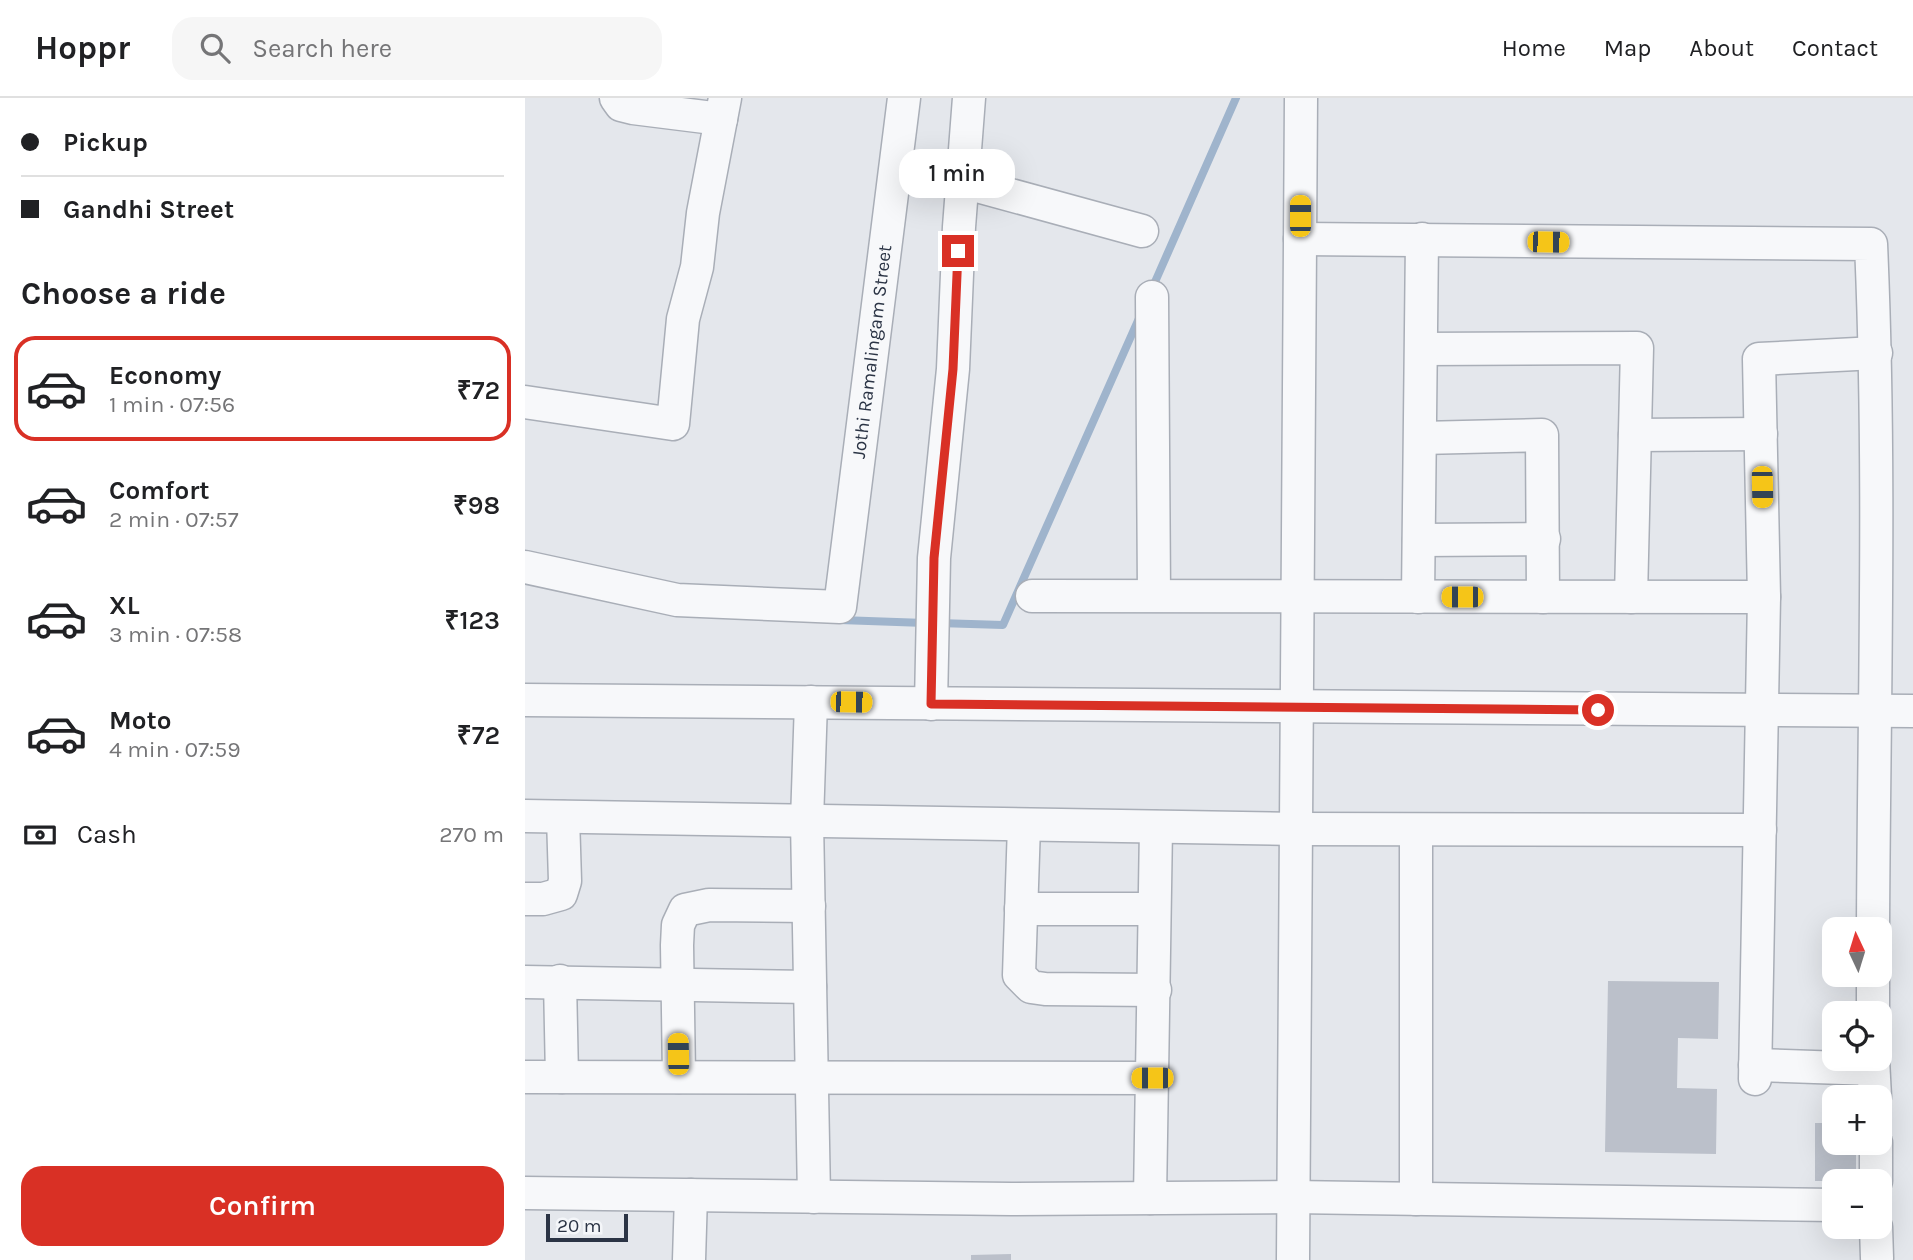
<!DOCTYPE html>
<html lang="en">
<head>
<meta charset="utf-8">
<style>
	body { margin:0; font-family:Karla,sans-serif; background:#f6f6f6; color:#202124; height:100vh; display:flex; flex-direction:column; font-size:26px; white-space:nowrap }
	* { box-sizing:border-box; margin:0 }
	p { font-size:23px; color:#757577 }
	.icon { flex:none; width:38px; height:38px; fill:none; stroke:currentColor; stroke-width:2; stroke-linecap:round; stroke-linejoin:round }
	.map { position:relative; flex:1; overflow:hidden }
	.sheet { display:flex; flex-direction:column; background:#fff; width:525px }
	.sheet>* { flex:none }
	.banner { display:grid; align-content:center; height:154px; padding:0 21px; background:#fff }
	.needle { width:46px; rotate:356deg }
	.tools { position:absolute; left:1297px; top:819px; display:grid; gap:14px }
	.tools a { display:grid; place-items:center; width:70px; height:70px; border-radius:14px; background:#fff; box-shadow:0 7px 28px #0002; font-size:35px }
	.scale { position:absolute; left:21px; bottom:18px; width:82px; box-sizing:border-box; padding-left:7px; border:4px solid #2b3445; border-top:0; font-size:19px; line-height:24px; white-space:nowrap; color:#2b3445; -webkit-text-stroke:5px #f4f6f9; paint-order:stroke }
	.end { position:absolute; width:32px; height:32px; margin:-16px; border:9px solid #d93025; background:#fff; box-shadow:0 0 0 4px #fff }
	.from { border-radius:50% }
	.bubble { position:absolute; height:49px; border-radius:21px; background:#fff; box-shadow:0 7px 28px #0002; font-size:23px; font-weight:600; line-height:49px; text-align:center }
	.car { position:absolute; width:21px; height:42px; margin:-21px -10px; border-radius:9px; box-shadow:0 0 5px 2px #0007; background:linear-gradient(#f5c518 24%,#345 0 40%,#f5c518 0 76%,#345 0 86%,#f5c518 0) }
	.banner b { display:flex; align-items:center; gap:24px; height:66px; font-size:26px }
	.banner b+b { border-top:2px solid #e0e0e0 }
	.banner i { width:18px; height:18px; background:#202124 }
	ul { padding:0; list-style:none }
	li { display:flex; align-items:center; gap:21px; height:105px; margin:0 14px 10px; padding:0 7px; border:4px solid transparent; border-radius:21px }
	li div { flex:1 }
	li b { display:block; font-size:26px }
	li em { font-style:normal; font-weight:600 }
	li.selected { border-color:#d93025 }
	li>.icon { width:63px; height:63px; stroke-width:1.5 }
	h2 { padding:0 21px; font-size:32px; line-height:84px }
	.pay { display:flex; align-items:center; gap:18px; height:77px; padding:0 21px; font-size:26px }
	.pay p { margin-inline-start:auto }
	.button { display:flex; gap:14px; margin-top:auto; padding:14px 21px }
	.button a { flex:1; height:80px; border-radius:21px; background:#d93025; color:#fff; font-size:28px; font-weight:600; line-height:80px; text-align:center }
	header { display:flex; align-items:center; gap:42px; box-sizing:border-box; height:98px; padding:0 35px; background:#fff; border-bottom:2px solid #e0e0e0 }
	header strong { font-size:33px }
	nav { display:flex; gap:38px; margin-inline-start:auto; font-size:24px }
	.search { width:490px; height:63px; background:#f6f6f6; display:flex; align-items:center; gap:18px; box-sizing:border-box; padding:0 24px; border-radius:21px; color:#757577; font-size:26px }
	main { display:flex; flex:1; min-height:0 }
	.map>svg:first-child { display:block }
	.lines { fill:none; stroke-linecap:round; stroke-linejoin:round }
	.stream { stroke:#9fb4cc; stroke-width:8 }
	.building { fill:#bbc0ca }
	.street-casing { stroke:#a9aeb7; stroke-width:35 }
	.street { stroke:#f7f8fa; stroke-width:32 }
	.route { stroke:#d93025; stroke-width:9 }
	.labels { text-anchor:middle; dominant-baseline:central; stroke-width:5; stroke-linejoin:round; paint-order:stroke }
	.street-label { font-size:19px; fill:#2b3445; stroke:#f4f6f9 }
</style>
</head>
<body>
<header>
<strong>Hoppr</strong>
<div class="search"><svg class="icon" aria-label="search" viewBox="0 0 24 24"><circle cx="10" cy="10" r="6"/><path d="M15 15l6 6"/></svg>Search here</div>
<nav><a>Home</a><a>Map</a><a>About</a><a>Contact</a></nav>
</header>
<main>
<section class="sheet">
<div class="banner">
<b><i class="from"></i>Pickup</b>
<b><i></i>Gandhi Street</b>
</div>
<h2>Choose a ride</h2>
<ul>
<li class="selected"><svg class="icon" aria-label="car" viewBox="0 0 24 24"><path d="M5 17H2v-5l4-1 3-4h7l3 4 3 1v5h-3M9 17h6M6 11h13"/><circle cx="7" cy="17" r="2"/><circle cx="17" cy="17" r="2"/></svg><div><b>Economy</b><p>1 min · 07:56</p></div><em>₹72</em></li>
<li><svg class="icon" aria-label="car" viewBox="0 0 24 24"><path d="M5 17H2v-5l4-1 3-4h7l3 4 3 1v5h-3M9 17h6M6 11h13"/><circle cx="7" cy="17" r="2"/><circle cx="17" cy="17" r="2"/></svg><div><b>Comfort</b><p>2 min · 07:57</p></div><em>₹98</em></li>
<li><svg class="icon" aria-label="car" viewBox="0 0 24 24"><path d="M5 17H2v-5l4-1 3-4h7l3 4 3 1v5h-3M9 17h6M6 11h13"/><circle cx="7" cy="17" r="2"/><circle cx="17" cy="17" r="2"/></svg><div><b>XL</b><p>3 min · 07:58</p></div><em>₹123</em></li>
<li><svg class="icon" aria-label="car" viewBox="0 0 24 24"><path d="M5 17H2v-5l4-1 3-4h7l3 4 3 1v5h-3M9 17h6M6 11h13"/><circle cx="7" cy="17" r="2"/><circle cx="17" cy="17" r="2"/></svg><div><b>Moto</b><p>4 min · 07:59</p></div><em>₹72</em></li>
</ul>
<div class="pay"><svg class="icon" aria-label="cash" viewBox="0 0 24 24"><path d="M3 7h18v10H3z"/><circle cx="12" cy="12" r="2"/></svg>Cash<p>270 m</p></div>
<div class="button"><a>Confirm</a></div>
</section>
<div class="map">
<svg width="1388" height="1162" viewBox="0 0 1388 1162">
	<rect width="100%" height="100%" fill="#e4e7ec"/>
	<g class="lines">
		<path class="stream" d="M626,193L711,0
			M315,522L400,525
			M413,525L478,527L615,218"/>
	</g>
	<path class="building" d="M1083,883L1194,884L1193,941L1153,940L1152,990L1192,991L1191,1056L1080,1054Z
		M1290,1025H1309V1045H1331V1083H1290Z
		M486,1156V1162H446V1157Z"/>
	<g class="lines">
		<defs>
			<g id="street">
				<path d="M91,0L96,7L108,10L196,21"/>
				<path d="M438,84L617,133"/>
				<path d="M775,141L1346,146C1356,374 1349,603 1348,831"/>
				<path d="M627,199L629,497"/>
				<path d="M897,251L1112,250L1106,499"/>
				<path d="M0,304L148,326L158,221L172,169L178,115L200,0"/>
				<path d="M1110,337L1236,336"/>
				<path d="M896,340L1017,337L1018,499"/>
				<path d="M894,442L1019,441"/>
				<path id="s1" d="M0,469L152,502L315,509L379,0"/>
				<path d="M507,498L1239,499"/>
				<path d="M893,499L897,141"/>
				<path d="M0,602L1388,613"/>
				<path d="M286,604L282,723L289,1099"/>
				<path d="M406,606L409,460L428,271L434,129L444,0"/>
				<path d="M0,718L771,731L1235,732"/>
				<path d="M499,727L494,877L506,889L520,891L630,892"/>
				<path d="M0,801H18L36,796L40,783L38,719"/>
				<path d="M496,811H629"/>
				<path d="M35,883L37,979"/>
				<path d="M0,884L285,889"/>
				<path d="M1348,915V877"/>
				<path d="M1348,961L1350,999"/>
				<path d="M1230,967L1347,971"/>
				<path d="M0,979L627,980"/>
				<path d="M154,979L152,847L153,827L160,812L184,807L284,808"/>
				<path d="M1230,981L1239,499L1234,261L1351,255"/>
				<path d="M1351,1045V1083"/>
				<path d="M0,1095L486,1101L768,1099L1309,1107"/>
				<path d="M625,1100L631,729"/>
				<path d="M891,1101V732"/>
				<path d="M1351,1129L1352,1160"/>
				<path d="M164,1162L166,1097"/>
				<path d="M768,1162L776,0"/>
			</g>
		</defs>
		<use href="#street" class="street-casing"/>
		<use href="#street" class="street"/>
	</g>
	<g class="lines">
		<path class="route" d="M433,153L428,271L409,460L406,606L1073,612"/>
	</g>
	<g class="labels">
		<g class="street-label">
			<text stroke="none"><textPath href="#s1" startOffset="576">Jothi Ramalingam Street</textPath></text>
		</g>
	</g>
</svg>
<div class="tools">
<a><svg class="needle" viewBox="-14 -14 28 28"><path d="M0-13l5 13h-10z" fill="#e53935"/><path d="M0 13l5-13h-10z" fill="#757577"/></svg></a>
<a><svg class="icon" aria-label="locate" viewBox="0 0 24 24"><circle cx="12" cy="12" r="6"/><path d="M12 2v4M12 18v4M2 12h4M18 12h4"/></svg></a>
<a>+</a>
<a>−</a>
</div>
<div class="scale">20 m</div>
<i class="end from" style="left:1073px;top:612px"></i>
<i class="end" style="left:433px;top:153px"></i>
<div class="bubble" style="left:374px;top:51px;width:116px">1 min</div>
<i class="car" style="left:775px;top:118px;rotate:0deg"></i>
<i class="car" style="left:1023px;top:144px;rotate:91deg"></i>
<i class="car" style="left:1237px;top:389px;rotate:179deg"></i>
<i class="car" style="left:937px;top:499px;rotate:270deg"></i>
<i class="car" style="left:326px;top:604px;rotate:91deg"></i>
<i class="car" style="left:153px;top:956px;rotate:359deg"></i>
<i class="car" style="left:627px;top:980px;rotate:270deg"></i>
</div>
</main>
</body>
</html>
